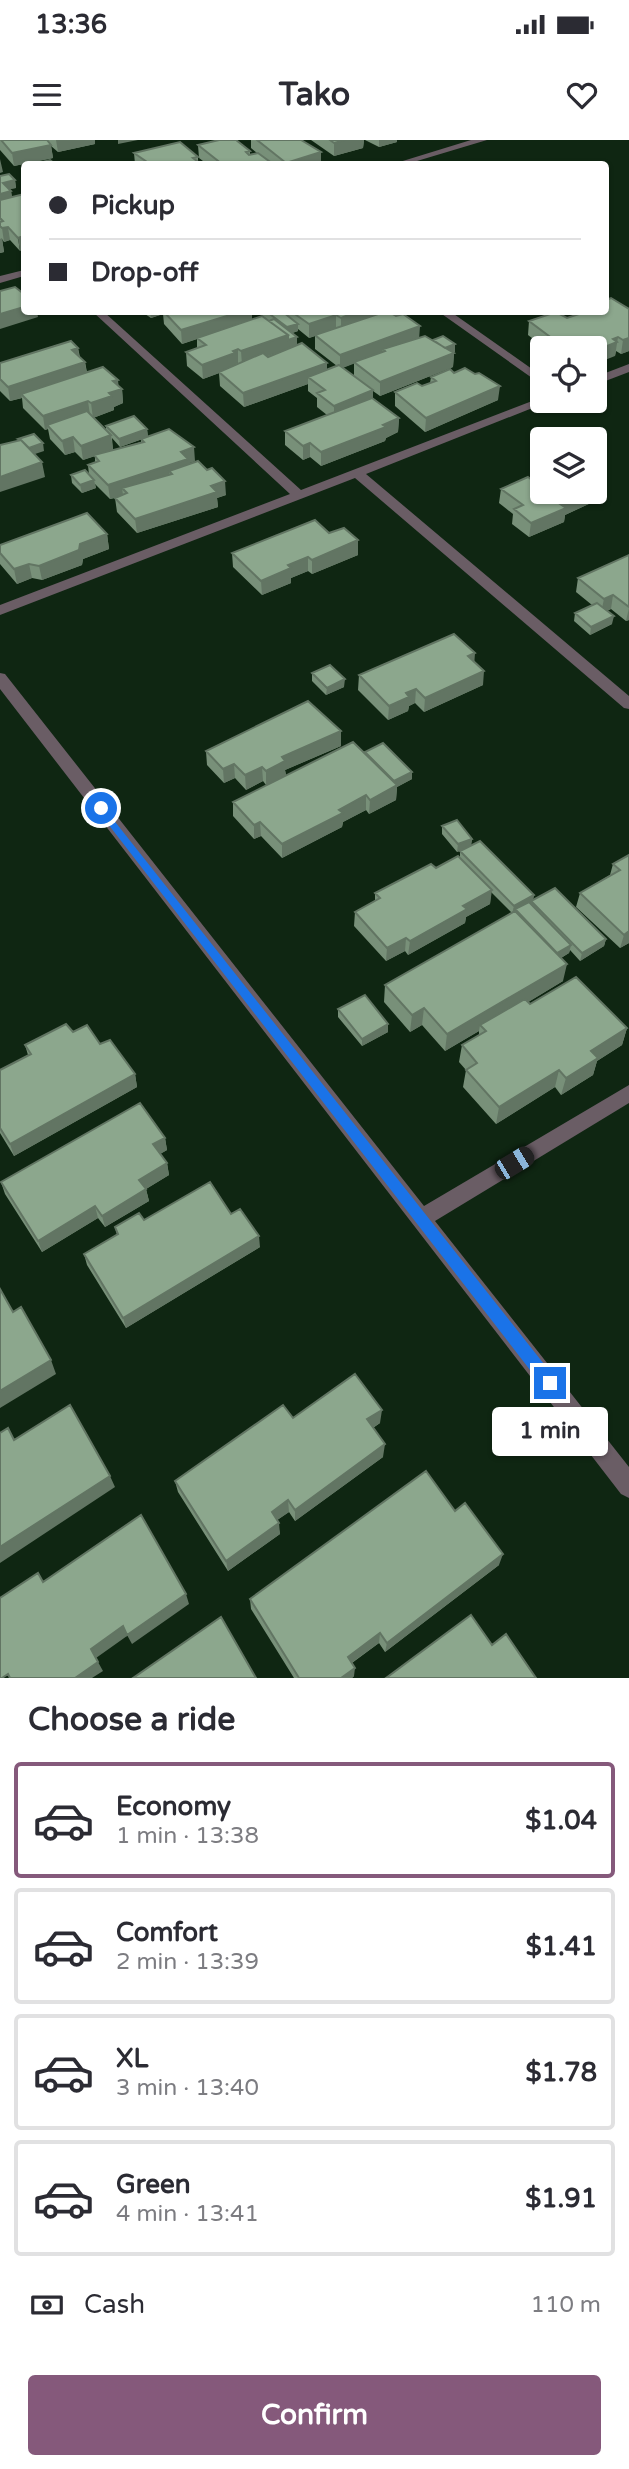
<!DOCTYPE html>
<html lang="en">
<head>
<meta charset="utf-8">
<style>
	body { margin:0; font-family:"Varela Round",sans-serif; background:#f7f7f7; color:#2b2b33; height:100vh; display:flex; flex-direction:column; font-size:26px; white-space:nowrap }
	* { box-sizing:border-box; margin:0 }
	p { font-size:23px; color:#7c7c81 }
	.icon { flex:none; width:38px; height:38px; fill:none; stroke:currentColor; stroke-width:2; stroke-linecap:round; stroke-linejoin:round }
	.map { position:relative; height:1538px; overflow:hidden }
	.details { display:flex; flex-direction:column; background:#fff; flex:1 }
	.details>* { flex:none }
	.top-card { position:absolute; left:21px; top:21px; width:588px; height:154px; border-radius:7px; box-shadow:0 2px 5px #0004; display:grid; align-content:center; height:154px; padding:0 28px; background:#fff }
	.controls { position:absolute; left:530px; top:196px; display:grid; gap:14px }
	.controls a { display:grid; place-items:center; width:77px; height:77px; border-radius:7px; background:#fff; box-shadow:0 2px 5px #0004; font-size:35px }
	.end { position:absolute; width:32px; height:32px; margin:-16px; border:9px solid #1a73e8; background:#fff; box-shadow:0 0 0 4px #fff }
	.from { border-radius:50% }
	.bubble { position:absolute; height:49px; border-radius:7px; background:#fff; box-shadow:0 2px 5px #0004; font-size:23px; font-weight:700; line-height:49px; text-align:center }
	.car { position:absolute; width:21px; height:42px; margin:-21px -10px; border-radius:9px; box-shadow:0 0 5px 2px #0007; background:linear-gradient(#222 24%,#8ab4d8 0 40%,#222 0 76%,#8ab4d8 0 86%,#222 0) }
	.top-card b { display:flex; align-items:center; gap:24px; height:66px; font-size:26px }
	.top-card b+b { border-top:2px solid #e1e1e2 }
	.top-card i { width:18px; height:18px; background:#2b2b33 }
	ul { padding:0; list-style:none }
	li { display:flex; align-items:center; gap:21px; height:116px; margin:0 14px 10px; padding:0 14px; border:4px solid #e1e1e2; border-radius:7px }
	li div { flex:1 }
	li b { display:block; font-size:26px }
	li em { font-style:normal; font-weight:700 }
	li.active { border-color:#85597b }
	li>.icon { width:63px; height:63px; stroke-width:1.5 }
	h2 { padding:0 28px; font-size:32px; line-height:84px }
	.pay { display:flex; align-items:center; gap:18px; height:77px; padding:0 28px; font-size:26px }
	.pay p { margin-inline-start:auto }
	.button { display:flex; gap:14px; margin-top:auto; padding:14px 28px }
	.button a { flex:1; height:80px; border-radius:7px; background:#85597b; color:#fff; font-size:28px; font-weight:700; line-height:80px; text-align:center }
	.status { display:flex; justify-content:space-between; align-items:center; height:49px; padding:0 35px; background:#fff; direction:ltr }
	.status svg { height:19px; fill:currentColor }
	header { display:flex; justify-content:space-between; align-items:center; height:91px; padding:0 28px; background:#fff; font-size:32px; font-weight:700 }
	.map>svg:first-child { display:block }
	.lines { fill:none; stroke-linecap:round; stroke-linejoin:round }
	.minor { fill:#6a5d65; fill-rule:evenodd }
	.wall { fill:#789079; fill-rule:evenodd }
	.shaded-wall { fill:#627563 }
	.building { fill:#8ca78d; stroke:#627563; stroke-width:2 }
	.route { fill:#1a73e8 }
</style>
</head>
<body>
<div class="status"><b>13:36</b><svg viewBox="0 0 49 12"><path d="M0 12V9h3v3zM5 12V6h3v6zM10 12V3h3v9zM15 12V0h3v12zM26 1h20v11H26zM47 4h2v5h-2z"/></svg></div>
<header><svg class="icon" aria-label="menu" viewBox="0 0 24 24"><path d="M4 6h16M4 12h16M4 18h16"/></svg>Tako<svg class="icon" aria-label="heart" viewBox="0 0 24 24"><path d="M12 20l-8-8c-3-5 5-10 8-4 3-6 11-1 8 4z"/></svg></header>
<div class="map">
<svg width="629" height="1538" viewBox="0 0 629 1538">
	<rect width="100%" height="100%" fill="#0f2612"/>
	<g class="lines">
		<path class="minor" d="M471,0H487L407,24H393Z
			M24,130V136L0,143V136Z
			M93,172H104L301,350L540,258L550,261L366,334L629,556V569L624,568L355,338L0,475V465L290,354Z
			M439,172H451L542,236V245Z
			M629,224V232L595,245V237Z
			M0,533L5,534L424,1066L629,945V963L435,1081L629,1327V1358L621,1354L0,549Z"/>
	</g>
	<path class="wall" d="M0,0H95V4L58,12L51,6L53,18L14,26L0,10Z
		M251,0H301L321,24H207L199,18L198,5L250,11V14L257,13L251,8Z
		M311,0H364L363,8L334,16Z
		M365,0H397V2L379,7Z
		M134,13L198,17V23L201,24H135Z
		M0,36L15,40L16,48L9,49L11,51L20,111L10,100L4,102L2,99L4,112L0,113Z
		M606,160L629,211L621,214L616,211L615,216L595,208H545L528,195L529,181L567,178L577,174L578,172H606Z
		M142,172H252V179L269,181L258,172H283L288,176V172H389L419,197L455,212H453L454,213L453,227L380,256L373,251V258L399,278L398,292L386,298L385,301L321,326L310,317L303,320L285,305V291L327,275L317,267V258L308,251V244L244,267L220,246L219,233L203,239L187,226L186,212L197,208V199L182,204L164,184L163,174L151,178ZM298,189L309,198L315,196V209L337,226L327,230L288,209V208L297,205V197L292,193L298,191ZM354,223V236L342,228Z
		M78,208L80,217L85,222L87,232L119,246L122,249L123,263L114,267V270L93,278L106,291V286L147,289L148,297L120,307L112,298L113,310L141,302V299L195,321L189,323V324L226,355L217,358L218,367L137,393L117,372L115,358L110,359L95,344L96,348L82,353L72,343L71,335H89L88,325L95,322V316L83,320L75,312L65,315L50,299L48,289L45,290L23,268L22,258L10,261L0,251V223Z
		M454,233L475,234L498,260L425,292L395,266V252L422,246L430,243L431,237Z
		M535,342L593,362L565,375L564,382L529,397L512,384L513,374L499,363L501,349Z
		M329,393L358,415L312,434L308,431L291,438V443L262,455L233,427L232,413Z
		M107,394L109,409L83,419L82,425L42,440L32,438L17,444L0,424V405Z
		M629,415V480L626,481L611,469L607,471L612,484L590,495L574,481L575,473L592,465L576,452L578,438Z
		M474,522L483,545L424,572L415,563L409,566L408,571L388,580L358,550L359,535Z
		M312,533L344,547L326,555L312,541Z
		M341,606L285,630L286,635L266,645L263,641L246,650L235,638L224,643L207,625L206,611Z
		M365,612L412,639L397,647L396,660L369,674L366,670L343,682L342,687L282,718L261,696L254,699L233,676V662L365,614Z
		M442,686L472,699L471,705L534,755L533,760L606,799L604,806L580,821L570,810L569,813L561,818L563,841L528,862L530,864L627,888L622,905L597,921L593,935L561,955L555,947L496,984L463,947L466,930L459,922L462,905L479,895V891L445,911L422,885L410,892L384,862L385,845L512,773L491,752L490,764L466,777L465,783L408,815L405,811L386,821L354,786L355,772L375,761V753L460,718V711L462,710L457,712L442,694Z
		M629,715V803L620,808L576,767L580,753L610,735L613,724Z
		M338,869L388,892L362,906L338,877Z
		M73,892L100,904L135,934L137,947L14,1016L0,993V930L28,915L25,905Z
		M165,998L167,1010L160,1014L167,1023L169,1035L146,1049L149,1061L105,1087L98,1078L42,1112L5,1054L1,1042Z
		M231,1074L260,1107L126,1188L87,1125L84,1114L117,1095L115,1087L144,1080Z
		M293,1278L380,1283L373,1288L383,1317L295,1381L289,1372L277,1380L280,1394L228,1431L178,1352L175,1341Z
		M455,1371L499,1425L385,1512L379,1503L352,1523L354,1536L352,1538H294L251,1469L250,1459Z"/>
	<path class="shaded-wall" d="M56,0H95V4L58,12Z
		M118,0H138L118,4Z
		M345,0H364L363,8L334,16V3Z
		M379,0H397V2L379,7Z
		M51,5L53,18L14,26L12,13Z
		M321,12V24H286V23Z
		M0,19L3,32L0,33Z
		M15,40L16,48L4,50L3,43Z
		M11,51L12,58L0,61V54Z
		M8,87L10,100L4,102L2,88Z
		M24,96V110L20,111L18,98Z
		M2,98L4,112L0,113V99Z
		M24,167V172H37L38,177L0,189V174Z
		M150,172H163V174L151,178Z
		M240,172H252V181L197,198V199L182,204L181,190Z
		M356,172H384L341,192V178Z
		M336,175V189L309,198V184Z
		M298,184V191L287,195V187Z
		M420,186L419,200L385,211L383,209L382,213L340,229V215Z
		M288,195V209L242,225L241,211Z
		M297,197V205L288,208V200Z
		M618,197L615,216L595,224V211L613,199Z
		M629,198V211L621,214L623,200Z
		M455,204V212L443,216L444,209Z
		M78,208L80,222L72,210Z
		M238,209V223L236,224V227L203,239L202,225Z
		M454,213L453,227L380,256V242Z
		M85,222L87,236L21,254L22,258L10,261L8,247Z
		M327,223V238L308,237V244L244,267L243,253Z
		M118,240L119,250L122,249L123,263L114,267V270L93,278L91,263L109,253L113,241Z
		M500,246L498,260L425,292L426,278Z
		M373,250V264L334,280V266Z
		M88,261L90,275L47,285L48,289L45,290L43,276Z
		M399,278L398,292L386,298L385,301L321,326V312Z
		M147,289L148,297L120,307L119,299Z
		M111,295L113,310L83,320L81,306Z
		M73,297L75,312L65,315L62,301Z
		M43,303L44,311L29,316L28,309Z
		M310,303V317L303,320V306Z
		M194,307L195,321L189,323V333L172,334L169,331L170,339L122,348L123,355L110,359L108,345Z
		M42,322L45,337L0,352V337Z
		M94,340L96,348L82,353L80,345Z
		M225,341L226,355L217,358L218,367L137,393L135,379Z
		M596,347L593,362L565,375L564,382L529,397L531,383L560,364L586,352H595Z
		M107,394L109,409L83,419L82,425L42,440L39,426L80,404Z
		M358,400V415L312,434V420Z
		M308,417V431L291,438V443L262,455L261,441L288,425Z
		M29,424L32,438L17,444L14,429Z
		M613,455L611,469L601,473L604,459Z
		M629,468V480L626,481Z
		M614,476L612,484L590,495L591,487Z
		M475,513L474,527L468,516Z
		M484,531L483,545L424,572L425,558Z
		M345,539L344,547L326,555L327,548Z
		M416,549L415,563L409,566L408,571L388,580L389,566L406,553Z
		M341,591V606L285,630L286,635L266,645V631L282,617Z
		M234,624L235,638L224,643L223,629Z
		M262,627L263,641L246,650L245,635Z
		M412,632V639L397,647L396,660L369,674L370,660L394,647V641Z
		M366,655V670L343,682L342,687L282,718V704L339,670Z
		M260,682L261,696L254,699V685Z
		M472,699L471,706L457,712L458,704Z
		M492,750L490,764L466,777L465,783L408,815L410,801L463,766Z
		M534,755L532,763L531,761L530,764L515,769V772L512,774L514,766Z
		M629,791V803L620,808L624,795Z
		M406,798L405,811L386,821L387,808Z
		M606,799L604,806L580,821L582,813Z
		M571,805L569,813L556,821L557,813Z
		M567,824L563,841L484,889L480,885L479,891L445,911L447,894Z
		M424,868L422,885L410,892L412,875Z
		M388,884V892L362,906V899Z
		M627,888L622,905L597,921L593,935L561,955L566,938L591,911Z
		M559,930L555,947L496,984L499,967Z
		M135,934L137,947L14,1016L10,1004Z
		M165,998L167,1010L155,1017L153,1004Z
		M167,1023L169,1035L146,1049L149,1061L105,1087L102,1076L139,1040Z
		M95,1066L98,1078L42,1112L38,1101Z
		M259,1096L260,1107L126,1188L123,1178Z
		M51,1220L56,1234L0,1268V1251Z
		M382,1270L380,1283L366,1292L367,1279Z
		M385,1304L383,1317L295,1381V1370Z
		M110,1336L115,1347L0,1423V1407Z
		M288,1360L289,1372L273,1383L272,1372Z
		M279,1383L280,1394L228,1431L226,1421Z
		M503,1414L499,1425L385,1512L387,1503Z
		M186,1454L189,1464L132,1504L127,1495Z
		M123,1486L127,1496L96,1518L91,1509Z
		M380,1493L379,1503L347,1526L348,1517Z
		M98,1522L103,1531L92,1538H75Z
		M355,1528L354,1536L352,1538H341Z"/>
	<path class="building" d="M1,0H47L51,5L12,13Z
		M219,0H236L250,11L246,12L249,15L258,13L273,24H222L198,5Z
		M257,0H301L321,12L286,23Z
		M330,0H345L334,3Z
		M180,2L198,17L193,18L201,24H150L134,13Z
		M50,20L55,24H34Z
		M9,34L15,40L3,43L11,51L0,54V36Z
		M24,54V96L18,98L8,87L2,88L0,86V82L3,81L0,78V60Z
		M15,147L24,154V167L0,174V151Z
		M611,158L629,169V198L623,200L618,197L613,199L617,202L595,211V208H565L529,181L556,172L567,178L585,172H606V160Z
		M164,172H240L181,190Z
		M267,172H283L298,184L287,187Z
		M292,172H356L341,178L336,175L309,184Z
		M384,172H389L396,176L403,174L420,186L340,215L315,195Z
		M262,176L288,195L241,211L238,209L233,211L235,213L202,225L186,212L206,205L197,198Z
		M274,179L297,197L288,200V195L269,181Z
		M425,196L454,213L380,242L354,222L385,211L383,209Z
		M443,196L455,204L445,208L433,200Z
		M71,201L78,208L72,210L85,222L8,247L0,239V223Z
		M302,203L327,223L243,253L219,232L263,213L268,217Z
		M339,225L373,250L334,266L317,253L325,250L308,237Z
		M103,227L118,240L113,241L122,249L109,253L112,256L91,263L88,261L43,276L21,254Z
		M465,228L475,234L479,233L500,246L426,278L395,252L417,243L422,246L436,241L431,237L450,229L454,233Z
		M372,258L399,278L383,285L386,287L321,312L310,303L303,306L285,291Z
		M87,271L111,295L81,306L73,297L62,301L47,285Z
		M134,276L147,289L119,299L106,286Z
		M169,289L194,307L181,312L188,319L108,345L88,325L99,321L94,315L144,302L141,299Z
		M34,294L43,303L29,308L21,300H20L18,299Z
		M21,300L42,322L0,337V305Z
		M198,321L207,330L212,328L225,341L211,346L217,352L135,379L115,358L127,353L122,348L172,334L169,331Z
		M85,330L94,340L80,345L71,335Z
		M528,337L535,342L542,339V352H586L560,364L566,368L531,383L514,369L523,365L501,349Z
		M87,373L107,394L80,404L79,410L39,426L29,424L14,429L0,413V405Z
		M315,380L329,393L344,388L358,400L312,420L308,417L288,425L291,428L261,441L232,413Z
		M629,415V467L613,455L604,459L578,438Z
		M597,463L614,476L591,487L575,473Z
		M454,494L475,513L468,516L484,531L425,558L416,549L406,553L409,557L389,566L359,535Z
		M330,525L345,539L327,548L312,533Z
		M308,561L341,591L282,617L285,621L266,631L262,627L245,635L234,624L223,629L206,611Z
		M353,602L397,645L370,660L366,655L339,670L343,673L282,704L260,682L254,685L233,662Z
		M383,603L412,632L394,641L365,612Z
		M457,680L472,699L458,704L442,686Z
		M480,701L534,755L514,766L460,711Z
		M629,715V791L624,795L580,753L620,730L613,724Z
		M458,716L492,750L463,766L467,769L410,801L406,798L387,808L355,772L380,758L375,753L431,724L436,728Z
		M555,748L606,799L582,813L531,761Z
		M529,762L571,805L557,813L515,769Z
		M515,771L567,824L447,894L424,868L412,875L385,845Z
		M576,837L627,888L591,911L598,918L566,938L559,930L499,967L466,930L477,923L462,905L486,891L480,885L525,859L530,864Z
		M365,855L388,884L362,899L338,869Z
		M66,884L73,892L87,885L100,904L110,900L135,934L10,1004L0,988V930L31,914L25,905Z
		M140,963L165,998L153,1004L167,1023L139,1040L146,1049L102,1076L95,1066L38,1101L1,1042Z
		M210,1042L231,1074L240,1069L259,1096L123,1178L84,1114L118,1094L115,1087L139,1073L144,1080Z
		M0,1149L13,1172L21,1167L51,1220L0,1251Z
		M355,1234L382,1270L367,1279L385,1304L295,1370L288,1360L272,1372L279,1383L226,1421L175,1341L283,1265L293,1278Z
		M70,1265L110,1336L0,1407V1293L8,1288L14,1300Z
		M426,1331L455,1371L465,1363L503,1414L387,1503L380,1493L348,1517L355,1528L341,1538H299L250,1459Z
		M141,1375L186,1454L127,1495L123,1486L91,1509L98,1522L75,1538H10L8,1534L2,1538H0V1458L38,1433L43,1442Z
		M471,1475L492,1505L506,1494L536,1538H386Z
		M221,1477L256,1538H133Z"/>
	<path class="route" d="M101,664L555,1238V1248H544L98,671L96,668Z"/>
</svg>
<div class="controls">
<a><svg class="icon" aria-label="locate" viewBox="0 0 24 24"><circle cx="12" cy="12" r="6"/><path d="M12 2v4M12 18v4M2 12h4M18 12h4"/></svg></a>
<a><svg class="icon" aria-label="layers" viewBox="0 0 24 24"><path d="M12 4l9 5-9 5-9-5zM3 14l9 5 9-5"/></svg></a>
</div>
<i class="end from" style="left:101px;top:668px"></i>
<i class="end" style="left:550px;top:1243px"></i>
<div class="bubble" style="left:492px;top:1267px;width:116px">1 min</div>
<i class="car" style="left:514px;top:1023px;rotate:59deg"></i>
<div class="top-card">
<b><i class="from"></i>Pickup</b>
<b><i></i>Drop-off</b>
</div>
</div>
<section class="details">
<h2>Choose a ride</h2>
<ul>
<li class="active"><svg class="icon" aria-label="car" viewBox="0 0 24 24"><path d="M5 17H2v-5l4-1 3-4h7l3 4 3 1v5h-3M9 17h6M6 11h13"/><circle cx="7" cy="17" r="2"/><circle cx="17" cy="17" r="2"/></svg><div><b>Economy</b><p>1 min · 13:38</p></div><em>$1.04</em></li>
<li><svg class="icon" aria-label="car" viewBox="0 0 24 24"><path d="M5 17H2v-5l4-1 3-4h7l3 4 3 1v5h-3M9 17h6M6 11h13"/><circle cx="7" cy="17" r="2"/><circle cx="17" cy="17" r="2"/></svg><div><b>Comfort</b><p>2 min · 13:39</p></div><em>$1.41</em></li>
<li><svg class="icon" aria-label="car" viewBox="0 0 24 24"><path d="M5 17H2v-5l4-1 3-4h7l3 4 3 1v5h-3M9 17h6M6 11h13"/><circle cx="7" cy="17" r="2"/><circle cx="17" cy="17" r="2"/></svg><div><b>XL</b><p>3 min · 13:40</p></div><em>$1.78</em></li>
<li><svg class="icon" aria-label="car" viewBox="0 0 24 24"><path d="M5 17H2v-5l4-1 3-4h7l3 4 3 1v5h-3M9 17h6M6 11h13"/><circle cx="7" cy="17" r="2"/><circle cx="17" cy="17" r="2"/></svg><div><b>Green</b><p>4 min · 13:41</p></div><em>$1.91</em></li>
</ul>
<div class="pay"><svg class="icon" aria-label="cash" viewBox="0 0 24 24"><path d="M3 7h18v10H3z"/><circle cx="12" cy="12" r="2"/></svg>Cash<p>110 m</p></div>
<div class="button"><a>Confirm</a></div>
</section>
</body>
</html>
